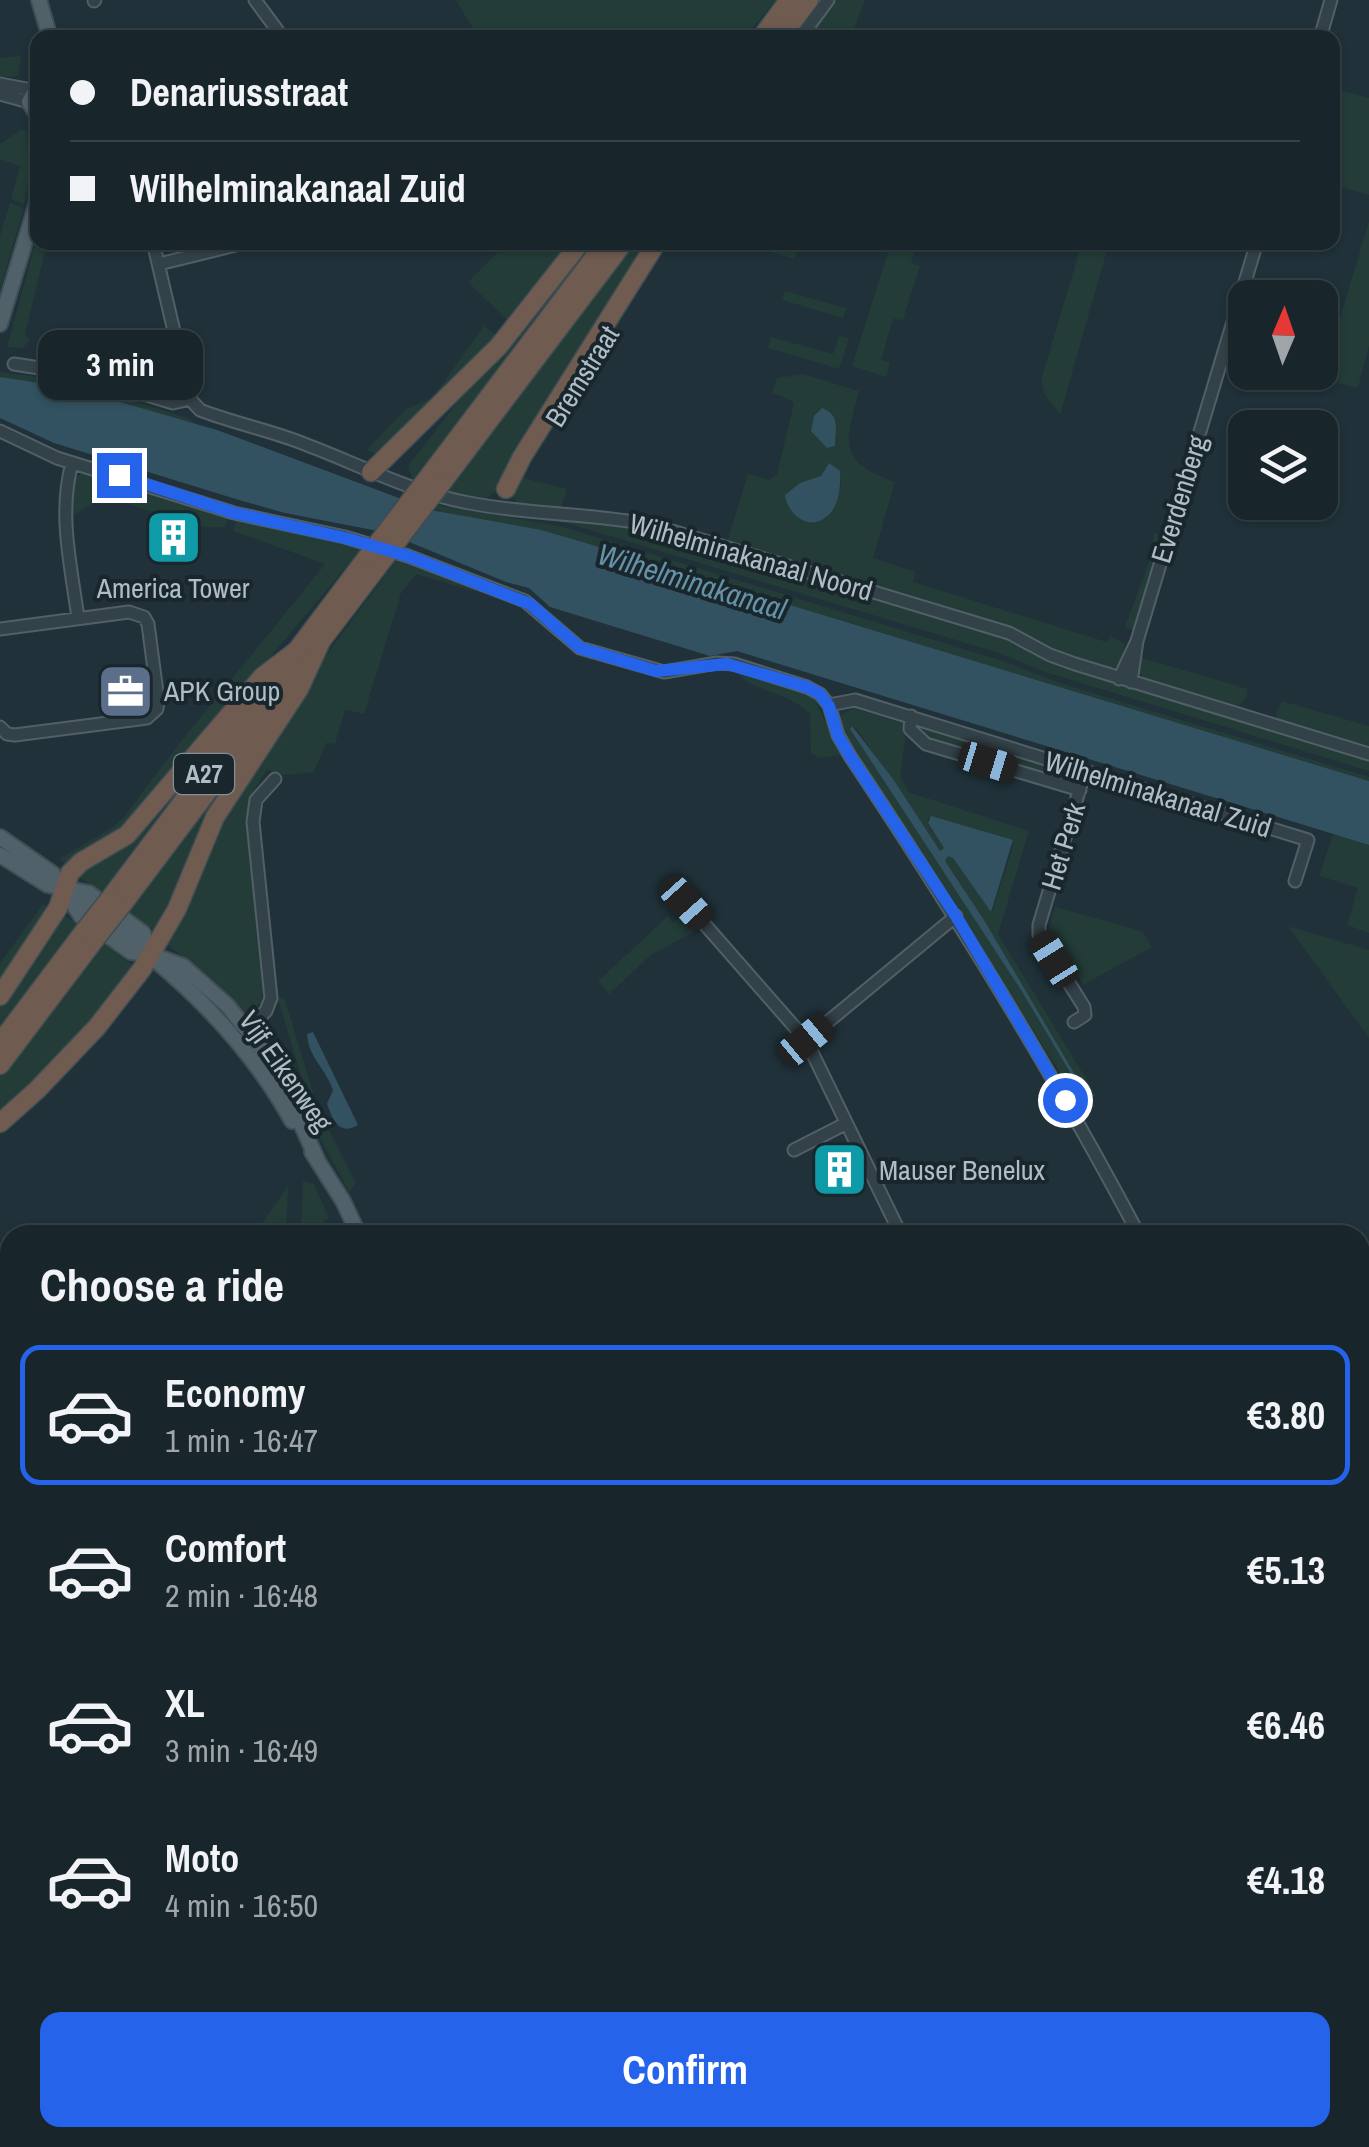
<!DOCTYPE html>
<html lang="en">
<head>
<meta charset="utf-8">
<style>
	body { margin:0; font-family:"Archivo Narrow",sans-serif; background:#212d33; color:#f1f3f6; height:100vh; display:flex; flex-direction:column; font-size:38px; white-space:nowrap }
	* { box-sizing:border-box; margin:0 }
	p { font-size:32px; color:#9fa5a9 }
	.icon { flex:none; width:55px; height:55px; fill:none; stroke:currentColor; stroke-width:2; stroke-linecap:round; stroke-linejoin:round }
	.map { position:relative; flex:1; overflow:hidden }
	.sheet { position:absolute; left:0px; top:1225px; width:1370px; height:922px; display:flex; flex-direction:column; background:#18252b; border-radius:30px 30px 0 0; box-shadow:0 2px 8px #0004,0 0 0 2px #364247 }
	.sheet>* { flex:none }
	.guide { position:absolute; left:30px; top:30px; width:1310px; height:220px; border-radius:20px; box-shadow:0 2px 8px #0004,0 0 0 2px #364247; display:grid; align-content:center; height:220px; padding:0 40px; background:#18252b }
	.needle { width:65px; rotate:2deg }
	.controls { position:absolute; left:1228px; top:280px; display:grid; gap:20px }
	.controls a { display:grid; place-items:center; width:110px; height:110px; border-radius:20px; background:#18252b; box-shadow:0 2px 8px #0004,0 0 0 2px #364247; font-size:50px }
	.end { position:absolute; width:45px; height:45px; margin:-22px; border:12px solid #2563eb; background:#fff; box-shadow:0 0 0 5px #fff }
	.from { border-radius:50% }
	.bubble { position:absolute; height:70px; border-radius:20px; background:#18252b; box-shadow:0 2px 8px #0004,0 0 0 2px #364247; font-size:32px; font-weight:700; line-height:70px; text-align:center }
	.car { position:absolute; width:30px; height:60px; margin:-30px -15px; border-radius:12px; box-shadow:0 0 8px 2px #0007; background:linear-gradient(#222 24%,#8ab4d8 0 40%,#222 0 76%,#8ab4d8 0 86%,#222 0) }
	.guide b { display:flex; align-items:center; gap:35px; height:95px; font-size:38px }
	.guide b+b { border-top:2px solid #364247 }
	.guide i { width:25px; height:25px; background:#f1f3f6 }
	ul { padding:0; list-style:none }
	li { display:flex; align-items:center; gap:30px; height:140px; margin:0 20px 15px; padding:0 20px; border:5px solid transparent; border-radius:20px }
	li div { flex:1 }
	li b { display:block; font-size:38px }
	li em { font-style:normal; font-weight:700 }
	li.on { border-color:#2563eb }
	li>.icon { width:90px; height:90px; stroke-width:1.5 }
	h2 { padding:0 40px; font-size:45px; line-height:120px }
	.cta { display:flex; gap:20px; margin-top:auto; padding:20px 40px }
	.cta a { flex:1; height:115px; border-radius:20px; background:#2563eb; color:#fff; font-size:40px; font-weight:700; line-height:115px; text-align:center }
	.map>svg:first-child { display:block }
	.green { fill:#233c37; fill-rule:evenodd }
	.water { fill:#325261 }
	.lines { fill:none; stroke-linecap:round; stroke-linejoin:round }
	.minor-casing { stroke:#516067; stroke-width:15 }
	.major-casing { stroke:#404e55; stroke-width:18 }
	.highway-casing { stroke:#3e4d53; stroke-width:21 }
	.minor { stroke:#334249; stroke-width:11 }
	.major { stroke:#516169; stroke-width:14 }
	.highway { stroke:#6f5b50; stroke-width:18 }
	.highway-bridge-casing { stroke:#3e4d53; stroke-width:21; stroke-linecap:butt }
	.highway-bridge { stroke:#6f5b50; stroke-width:18 }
	.route { stroke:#2563eb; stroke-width:12 }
	.labels { text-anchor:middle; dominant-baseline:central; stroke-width:8; stroke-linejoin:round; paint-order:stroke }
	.shield { fill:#19272d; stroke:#819098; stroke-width:2.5 }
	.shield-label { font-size:25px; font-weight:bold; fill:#aebdc6 }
	.street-label { font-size:28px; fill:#aebdc6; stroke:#19272d }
	.poi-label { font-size:28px; fill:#aebdc6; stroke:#19272d; text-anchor:start }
	.water-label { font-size:30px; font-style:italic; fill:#6592a6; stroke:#19272d }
</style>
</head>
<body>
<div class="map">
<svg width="1369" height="2147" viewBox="0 0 1369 2147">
	<rect width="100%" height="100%" fill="#203139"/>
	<path class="green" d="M456,0H776L744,38L478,37Z
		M835,0H865L851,37L807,38Z
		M21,56L18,76L0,78V58Z
		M1332,88L1369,98V195L1333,185Z
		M21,130L27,131L29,176L24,204L11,199L20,166L0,159V144Z
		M10,203L24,208L0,290V236Z
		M1369,221V345L1358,388L1301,373L1320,372V346L1331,348Z
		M37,237L38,242L47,243L25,334L30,340L23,348L7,347Z
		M507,243H571L507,320L468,282Z
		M580,243H594L413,481L408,466Z
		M633,243H651L497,490C481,507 465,498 444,492Z
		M740,243H799L794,259Z
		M891,243H917L911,263L920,266L903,320L893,319L881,360L890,363L886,377L852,366Z
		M1082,243H1109L1060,415L1044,393L1041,380Z
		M785,291L846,308L843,318L782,300Z
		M1245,319V358L1228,353L1238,321Z
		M484,326L496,335L483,356L384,457L366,450L406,409L432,398Z
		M839,336L849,338L839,369L768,348L771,337L833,354Z
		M0,372L74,382L190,419L195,424L72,388L8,379L0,377Z
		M803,374L859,391C845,443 837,461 895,482L873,558L916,572L913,582L1107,642L1110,636L1125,644L1119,666C1095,674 1063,656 1040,647C937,606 833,574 727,542L748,474L770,480L777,474L794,403L782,396L772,394L777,378ZM824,469L840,471L841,486L827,517L818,521L800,483L821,476Z
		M83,472L229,516L225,527C187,531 141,503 101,498L71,517L72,481Z
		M523,478L567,489L560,511L519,505L513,496Z
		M436,505L560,526L1003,661L1063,684L1369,777V781L586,543C536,529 483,525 434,509Z
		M532,517L629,525L681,539L1003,636L1068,668L1369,759V771L1042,671L999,653L570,524Z
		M237,518L363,547L125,829L65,864L59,859L113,827L124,817C187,729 258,649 325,564L233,531Z
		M1154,533L1164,537L1134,631L1125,627L1149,562Z
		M398,558L473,587L477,592L416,574L401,593L364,714L345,710L335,744L326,743L314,772L285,775L267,770L252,793L265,980L261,1002L247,1017L223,992L165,942L237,790L327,654Z
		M1139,657L1248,689L1246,699L1236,708L1147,681L1140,673Z
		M736,671L812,694L842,755L819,758L811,753L810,714C789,691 752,693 736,671Z
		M289,696L160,933L125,912Z
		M1282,701L1369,726V749L1279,723L1276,712Z
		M244,707L105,894L74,874L88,863Z
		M854,708L907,725L900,776L908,792L1029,831L998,934L1096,1095L1080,1104L842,729L841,715ZM851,726L856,728L939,851L942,852L944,848L928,824V818L1014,842L992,912L953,858L948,856L945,861L984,920L1087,1095L1083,1094L1021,990L850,729Z
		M913,724L1077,774L1074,785L925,739Z
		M1333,834L1369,845V933L1347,925L1358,888L1319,876Z
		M43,904L48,908L0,978V963Z
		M1055,907L1142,931L1152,947L1083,985L1049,928Z
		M688,910L703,927L651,955L609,994L598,981L668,916L673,923Z
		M61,914L78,924L0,1029V1003Z
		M1288,926L1369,950V1038Z
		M103,941L134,967L87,1029L0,1114V1077Z
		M280,997L285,1000L318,1109L356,1183L349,1192L310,1119L307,1096L278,999Z
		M303,1181L314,1184L329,1218L307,1235H301Z
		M288,1186L286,1235H254Z
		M1369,1594V1662L1360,1644V1599Z
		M10,1746V2138H610L587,2147H0V1747Z
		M1369,2012V2069L1360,2072V2016Z
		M1369,2085V2147H1216L1239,2138H1360V2089Z
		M643,2138H870L877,2147H621Z
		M1046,2138H1198L1175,2147H1024Z"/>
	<path class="water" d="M0,377L72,388L217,430L431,510L541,530L586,543L1369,781V845L737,651L710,656L550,607L529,588L506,582L407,541L378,531L285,513L239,500L54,443L0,418Z
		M822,408C841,415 835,430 835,446L827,448L811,431L814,416Z
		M829,463L840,471C841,486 839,508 826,517C808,532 787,513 785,495L800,483L821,476Z
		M852,726L893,779L940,851L944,848L928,823L931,816L1013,840L991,912L953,858L948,856L945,861L984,920L1087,1095L1083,1094L1021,990L850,729Z
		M313,1032L358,1125C339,1136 333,1120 327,1104L333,1090C326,1069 308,1057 307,1034Z
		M10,2027V2077L0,2076V2029Z
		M246,2138H458L467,2147H231Z"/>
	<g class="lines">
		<defs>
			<path id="minor" d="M255,0L283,38
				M94,1L95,0
				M800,38L828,0
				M1320,38L1331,0
				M0,84L32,90
				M0,94L29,102
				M153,242L190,399L200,410C233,423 269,430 302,443C358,464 410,492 469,503C530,515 592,513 652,525L1009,633L1050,655L1075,664L1369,754
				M159,264L248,242
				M14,364L78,374L173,403L190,399
				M0,431L57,458L234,513L345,537L408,556L525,601L580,648L664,672L717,663L734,664L807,687L820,694L829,705L838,735L850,756C954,912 1052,1070 1139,1235
				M72,463C58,514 71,566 78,618
				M0,629L129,612L144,617L148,624L158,700L157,709L147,718L15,735L7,734L0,727
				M1137,641L1257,242
				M1119,679L1137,641L1131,682
				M829,705L855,700L1308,840L1295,881
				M911,716L910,729L926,744L1080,790
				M686,903L806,1040L901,1235
				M1074,1022L1085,1015L1084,1007L1039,935V925L1085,771
				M237,1039L266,1011L271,998L253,822L256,800L275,779
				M806,1040L956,916
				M794,1150L845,1124
				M315,1235L316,1234
				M1360,1254L1369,1249
				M1360,1404L1369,1422
				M0,1604L10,1593
				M1360,1670L1369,1687
				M1008,2147L1034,2138"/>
			<path id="major" d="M39,0L50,38
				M38,86L29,102L38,116
				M0,324L38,199
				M0,837L53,874L81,916L131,952L150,954L183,966L228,1006L275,1066L317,1159
				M0,855L48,885L89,893L143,933L150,954
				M73,895C159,959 240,1026 292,1121
				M312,1152L343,1201L359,1235
				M899,2138L906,2147"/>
			<path id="highway" d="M761,38L789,0
				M780,38L809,0
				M371,472L499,346L581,242
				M426,480L606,242
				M441,484L624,242
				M506,489L522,457L657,242
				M318,645L382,561
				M111,897L368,556
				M122,905L302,666
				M0,996L58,908L70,873L81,862L127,835L262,677L296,651
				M0,1043L85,930
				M0,1065L96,938
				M0,1123L37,1090L97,1027L142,969L177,909L215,817L299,689L322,639"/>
		</defs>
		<use href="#minor" class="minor-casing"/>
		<use href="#major" class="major-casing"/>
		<use href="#highway" class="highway-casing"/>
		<use href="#minor" class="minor"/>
		<use href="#major" class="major"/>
		<use href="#highway" class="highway"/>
		<defs>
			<path id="highway-bridge" d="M368,556L426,480
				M382,561L441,484
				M85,930L111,897
				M96,938L122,905"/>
		</defs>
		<use href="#highway-bridge" class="highway-bridge-casing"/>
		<use href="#highway-bridge" class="highway-bridge"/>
	</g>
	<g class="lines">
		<path class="route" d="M119,475L234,513L345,538L408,556L530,604L580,648L656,671L727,664L807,687L820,694L829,706L838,736L850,756L956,916L1065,1100"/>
	</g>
	<defs>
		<symbol id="building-square" viewBox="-11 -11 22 22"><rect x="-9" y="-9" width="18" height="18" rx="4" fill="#0f9aa8" stroke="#19272d"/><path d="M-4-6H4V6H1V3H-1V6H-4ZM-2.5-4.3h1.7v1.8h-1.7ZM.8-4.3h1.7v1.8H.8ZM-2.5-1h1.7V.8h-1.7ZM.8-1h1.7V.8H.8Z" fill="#fff"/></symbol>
		<symbol id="office-square" viewBox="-11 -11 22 22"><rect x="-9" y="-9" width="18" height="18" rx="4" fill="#5c6f8a" stroke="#19272d"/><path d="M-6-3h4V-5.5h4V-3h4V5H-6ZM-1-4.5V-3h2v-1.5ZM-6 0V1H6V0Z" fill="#fff"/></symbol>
	</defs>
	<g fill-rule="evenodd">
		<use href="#building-square" x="142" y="506" width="63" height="63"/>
		<use href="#office-square" x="94" y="660" width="63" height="63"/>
		<use href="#building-square" x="808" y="1138" width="63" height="63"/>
	</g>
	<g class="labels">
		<rect class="shield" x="174" y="754" width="60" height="40" rx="8"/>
		<g class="shield-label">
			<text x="204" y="774">A27</text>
		</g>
		<g class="street-label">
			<text transform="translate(582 376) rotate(-58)">Bremstraat</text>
			<text transform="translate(1179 499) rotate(-73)">Everdenberg</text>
			<text transform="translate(751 557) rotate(16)">Wilhelminakanaal Noord</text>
			<text transform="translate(1158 794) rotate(17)">Wilhelminakanaal Zuid</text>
			<text transform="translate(1063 846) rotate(-73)">Het Perk</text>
			<text transform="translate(286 1071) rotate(55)">Vijf Eikenweg</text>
		</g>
		<g class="poi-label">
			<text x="173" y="588" text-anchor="middle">America Tower</text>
			<text x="164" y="691">APK Group</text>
			<text x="879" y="1170">Mauser Benelux</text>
		</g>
		<g class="water-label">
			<text transform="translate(692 581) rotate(17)">Wilhelminakanaal</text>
		</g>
	</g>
</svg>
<div class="controls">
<a><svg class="needle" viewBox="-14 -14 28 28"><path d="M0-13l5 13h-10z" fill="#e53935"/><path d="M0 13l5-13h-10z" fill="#9fa5a9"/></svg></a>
<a><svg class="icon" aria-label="layers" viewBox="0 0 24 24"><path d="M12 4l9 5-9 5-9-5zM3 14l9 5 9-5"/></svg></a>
</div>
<i class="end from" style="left:1065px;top:1100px"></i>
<i class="end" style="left:119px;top:475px"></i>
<div class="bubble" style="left:38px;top:330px;width:165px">3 min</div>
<i class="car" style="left:988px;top:762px;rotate:107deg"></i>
<i class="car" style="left:686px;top:903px;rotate:138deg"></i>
<i class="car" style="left:1054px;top:959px;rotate:328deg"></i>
<i class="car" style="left:806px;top:1040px;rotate:50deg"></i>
<div class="guide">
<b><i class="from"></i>Denariusstraat</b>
<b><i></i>Wilhelminakanaal Zuid</b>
</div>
<section class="sheet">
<h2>Choose a ride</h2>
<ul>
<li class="on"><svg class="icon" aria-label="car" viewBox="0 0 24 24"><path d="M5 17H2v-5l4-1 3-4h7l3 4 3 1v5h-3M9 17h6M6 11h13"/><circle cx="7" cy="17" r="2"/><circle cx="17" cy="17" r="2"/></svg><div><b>Economy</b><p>1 min · 16:47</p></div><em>€3.80</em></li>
<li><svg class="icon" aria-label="car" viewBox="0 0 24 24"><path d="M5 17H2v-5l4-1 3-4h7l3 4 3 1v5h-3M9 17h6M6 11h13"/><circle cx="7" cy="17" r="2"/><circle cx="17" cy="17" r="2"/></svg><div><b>Comfort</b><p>2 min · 16:48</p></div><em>€5.13</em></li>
<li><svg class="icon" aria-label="car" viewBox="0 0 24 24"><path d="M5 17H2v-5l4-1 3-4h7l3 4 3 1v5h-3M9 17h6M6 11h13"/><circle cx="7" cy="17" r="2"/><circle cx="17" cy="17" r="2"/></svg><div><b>XL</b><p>3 min · 16:49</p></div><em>€6.46</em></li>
<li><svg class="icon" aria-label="car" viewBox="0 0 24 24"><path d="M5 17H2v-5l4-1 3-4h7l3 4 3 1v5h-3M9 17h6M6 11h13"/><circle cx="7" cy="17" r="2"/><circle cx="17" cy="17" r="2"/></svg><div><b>Moto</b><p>4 min · 16:50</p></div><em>€4.18</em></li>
</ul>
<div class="cta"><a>Confirm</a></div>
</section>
</div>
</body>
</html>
